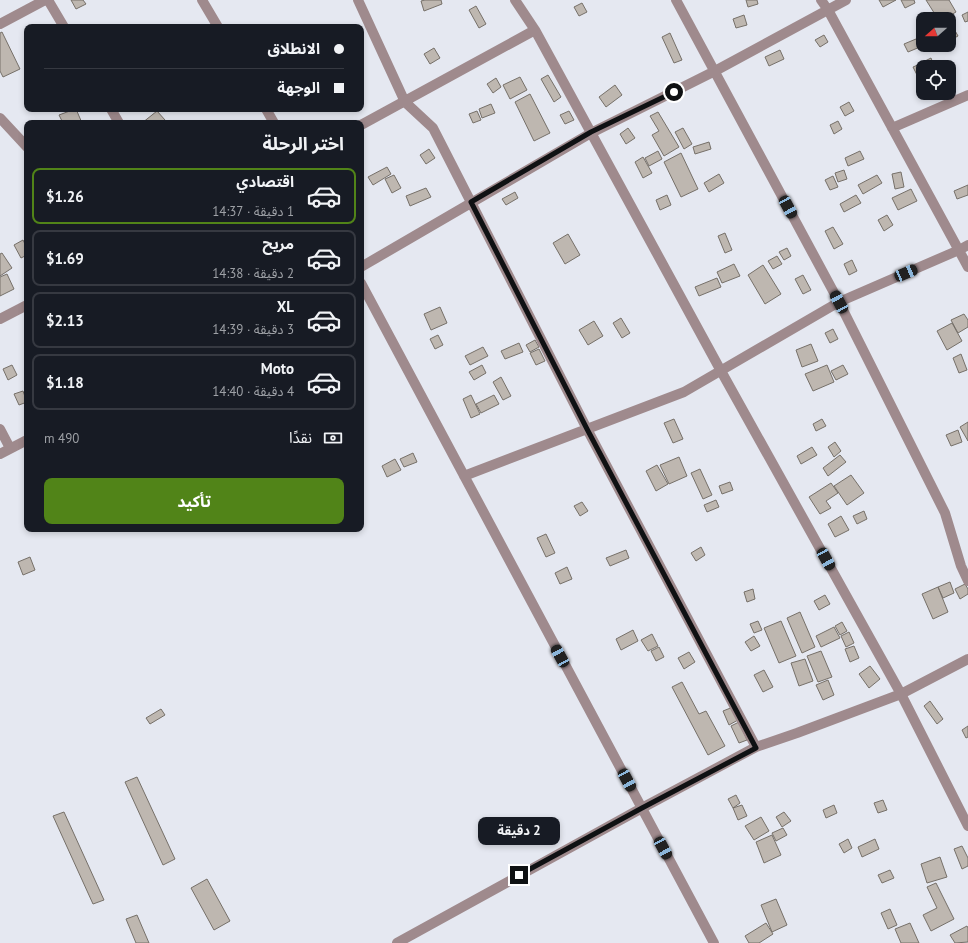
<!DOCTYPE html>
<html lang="ar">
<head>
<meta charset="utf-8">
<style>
	body { margin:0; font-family:"PT Sans","Noto Sans Arabic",sans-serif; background:#242831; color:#f1f3f6; direction:rtl; height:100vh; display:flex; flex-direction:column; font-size:15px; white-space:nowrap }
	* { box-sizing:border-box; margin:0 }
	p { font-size:13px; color:#9ea1a6 }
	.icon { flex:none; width:22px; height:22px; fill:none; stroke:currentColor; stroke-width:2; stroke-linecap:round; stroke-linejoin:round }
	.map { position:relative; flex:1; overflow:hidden; direction:ltr }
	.drawer { position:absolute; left:24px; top:120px; width:340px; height:412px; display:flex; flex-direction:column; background:#171b24; border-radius:8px; box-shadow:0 2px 6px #0003; direction:rtl }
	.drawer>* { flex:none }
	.hud { position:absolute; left:24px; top:24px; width:340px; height:88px; border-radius:8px; box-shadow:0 2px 6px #0003; direction:rtl; display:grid; align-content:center; height:88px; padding:0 20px; background:#171b24 }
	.needle { width:26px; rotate:249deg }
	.buttons { position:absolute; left:916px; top:12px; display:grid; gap:8px }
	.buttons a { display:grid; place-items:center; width:40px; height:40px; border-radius:8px; background:#171b24; box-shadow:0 2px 6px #0003; font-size:20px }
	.end { position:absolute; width:18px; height:18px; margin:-9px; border:5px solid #0f1113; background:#fff; box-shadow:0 0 0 2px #fff }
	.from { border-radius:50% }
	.bubble { position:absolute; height:28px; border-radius:8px; background:#171b24; box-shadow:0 2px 6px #0003; font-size:13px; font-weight:700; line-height:28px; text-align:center; direction:rtl }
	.car { position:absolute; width:12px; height:24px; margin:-12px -6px; border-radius:5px; box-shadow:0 0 3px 1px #0007; background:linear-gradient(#222 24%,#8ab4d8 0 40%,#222 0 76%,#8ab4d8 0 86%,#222 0) }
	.hud b { display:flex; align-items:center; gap:14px; height:38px; font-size:15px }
	.hud b+b { border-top:1px solid #363941 }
	.hud i { width:10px; height:10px; background:#f1f3f6 }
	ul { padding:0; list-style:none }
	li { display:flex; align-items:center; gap:12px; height:56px; margin:0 8px 6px; padding:0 12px; border:2px solid #363941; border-radius:8px }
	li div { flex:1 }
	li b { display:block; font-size:15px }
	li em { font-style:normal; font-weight:700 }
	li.active { border-color:#518418 }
	li>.icon { width:36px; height:36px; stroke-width:1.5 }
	h2 { padding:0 20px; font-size:18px; line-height:48px }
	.pay { display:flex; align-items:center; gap:10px; height:44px; padding:0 20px; font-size:15px }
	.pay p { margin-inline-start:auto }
	.primary-button { display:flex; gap:8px; margin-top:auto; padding:8px 20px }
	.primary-button a { flex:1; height:46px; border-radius:8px; background:#518418; color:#fff; font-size:16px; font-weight:700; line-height:46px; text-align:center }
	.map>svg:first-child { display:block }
	.building { fill:#beb7b0; stroke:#767069 }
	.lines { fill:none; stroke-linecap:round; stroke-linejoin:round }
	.street { stroke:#9f8a8d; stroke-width:10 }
	.route { stroke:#0f1113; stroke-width:5 }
</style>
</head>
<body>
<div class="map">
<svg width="968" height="943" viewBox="0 0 968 943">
	<rect width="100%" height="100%" fill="#e5e8f1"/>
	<path class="building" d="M71,0H83L86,4L76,9Z
		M425,0H441L442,4L424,11L421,1Z
		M746,0H757L758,4L748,7Z
		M879,0H896L883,7Z
		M901,0H914L915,3L905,8Z
		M926,0H949L956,12L944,19H938Z
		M582,3L587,12L579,16L574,7Z
		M476,6L486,24L479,28L469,10Z
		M968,12V21L965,22L962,15Z
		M744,15L747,25L736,28L733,19Z
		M949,20L958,36L949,41Z
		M2,32L20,69L3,77L0,71V33Z
		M670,33L682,60L674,63L662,37Z
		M824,35L828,42L820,47L815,40Z
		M916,39L920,47L908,52L904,44Z
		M434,48L440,58L430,64L424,54Z
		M780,50L784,59L769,66L765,57Z
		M931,58L934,66L923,67L921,63Z
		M920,64L923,70V74L918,77L913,67Z
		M548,75L561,97L554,102L541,79Z
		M520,77L527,90L510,99L503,85Z
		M496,78L501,87L493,93L487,84Z
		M615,85L622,95L606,107L599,97Z
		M530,94L550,133L534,141L515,102Z
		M849,102L854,111L845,116L840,107Z
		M491,104L495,113L482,118L479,109Z
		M75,109H76L82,123H63L59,115Z
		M157,111L165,120L162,123H142Z
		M477,111L481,120L473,123L469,114Z
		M569,111L574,120L565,124L560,115Z
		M658,112L679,147L664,156L652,135L659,131L650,116Z
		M838,121L842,129L834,134L830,125Z
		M628,128L635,138L626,144L620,134Z
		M683,128L692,144L684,149L675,132Z
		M709,142L711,149L695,154L693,147Z
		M429,149L435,158L426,164L420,155Z
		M658,151L662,159L649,166L645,158Z
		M860,151L864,159L848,166L845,158Z
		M681,153L698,189L681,197L664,162Z
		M643,157L652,173L643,178L635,162Z
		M387,167L391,174L373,185L368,177Z
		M844,170L847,179L838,182L835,173Z
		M901,172L904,187L895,189L892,174Z
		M719,174L724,183L709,192L704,183Z
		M394,175L401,188L392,193L385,179Z
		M877,175L882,183L863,194L858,185Z
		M833,176L838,187L830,190L825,180Z
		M968,185V195L957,199L954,191Z
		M426,188L431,197L410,206L406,196Z
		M911,189L917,201L898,210L892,198Z
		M515,192L518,198L506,205L502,199Z
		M667,195L671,205L660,210L656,200Z
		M856,195L861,203L844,212L840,204Z
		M887,215L893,225L884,231L878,220Z
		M833,227L843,244L834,249L825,231Z
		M725,233L732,250L725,253L718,236Z
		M568,234L580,255L565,264L553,243Z
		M23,240L27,248V255L21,258L14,245Z
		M787,248L791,256L784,260L779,252Z
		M2,253L12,268L0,276V254Z
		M777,256L782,264L773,269L768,261Z
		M852,260L857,271L849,275L844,264Z
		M734,264L740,276L722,283L717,272Z
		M763,265L781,294L765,304L748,275Z
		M7,274L14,289L0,296V277Z
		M803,275L811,290L803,294L795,279Z
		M717,278L721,287L699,296L695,287Z
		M440,307L447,323L431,330L424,314Z
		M964,314L968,320V327L958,333L951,320Z
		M621,318L630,333L622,338L613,323Z
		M594,321L603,336L588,345L579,330Z
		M952,323L962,341L947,350L937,331Z
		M833,329L838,339L830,343L825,333Z
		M438,335L443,345L435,349L430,339Z
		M535,340L539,347L530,352L526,345Z
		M519,343L523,352L505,359L501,351Z
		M811,344L818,361L802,367L796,350Z
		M483,347L488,356L470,365L465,356Z
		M539,349L545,361L536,365L530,353Z
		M961,354L967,370L959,373L953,358Z
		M12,365L17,375L8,380L3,369Z
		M482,365L486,373L474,380L469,372Z
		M827,365L834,382L813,391L805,374Z
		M843,365L848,374L836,380L831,371Z
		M501,377L511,396L503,400L493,382Z
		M23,391L27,402L19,405L14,394Z
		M471,395L480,414L471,418L463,399Z
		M494,395L499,404L481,413L476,404Z
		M674,419L683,439L673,443L664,423Z
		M822,419L826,426L816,431L813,424Z
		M968,422V441L960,427Z
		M958,430L962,442L951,446L946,435Z
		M835,442L841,451L834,457L828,447Z
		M812,447L817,455L801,464L797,456Z
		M413,453L417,462L404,467L400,459Z
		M840,455L846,462L828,476L823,468Z
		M679,457L687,476L669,484L660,465Z
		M395,459L401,470L387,477L382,466Z
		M657,465L668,484L656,491L646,471Z
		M700,469L712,495L703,499L691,473Z
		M851,475L864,493L847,505L834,486Z
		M730,482L733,490L722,494L719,486Z
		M831,483L838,493L826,501L831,508L820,514L809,497Z
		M716,500L719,507L707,512L704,505Z
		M582,502L588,511L580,516L574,506Z
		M864,511L867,519L857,524L853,516Z
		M841,516L849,530L835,537L828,524Z
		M546,534L555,553L546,557L537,538Z
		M701,547L705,555L696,561L691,553Z
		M626,550L629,558L610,566L606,558Z
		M30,557L35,570L23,575L18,562Z
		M567,567L572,579L560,584L555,573Z
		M950,582L954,593L943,598L938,587Z
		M965,584L968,589V594L960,599L955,589Z
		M938,587L948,612L933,619L922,594Z
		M753,589L755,599L747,602L744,592Z
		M825,595L830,604L819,610L814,601Z
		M800,612L815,647L802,653L787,618Z
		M758,621L762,630L754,633L750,624Z
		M781,621L796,656L779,663L764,628Z
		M842,622L847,631L840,635L835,626Z
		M834,627L840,638L821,647L816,636Z
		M633,630L638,641L621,650L616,639Z
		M849,632L854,643L846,647L841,636Z
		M652,634L658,646L648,651L641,640Z
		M754,636L760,646L751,651L745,642Z
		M854,646L859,658L850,662L845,649Z
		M659,647L664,657L656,661L651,651Z
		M821,651L832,677L818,682L807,656Z
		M689,652L695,662L684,669L678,658Z
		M805,659L813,681L799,686L791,663Z
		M870,666L880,679L869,688L859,674Z
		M764,670L773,687L763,692L754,675Z
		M828,680L834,695L823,700L816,685Z
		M682,682L699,714L706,711L725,746L708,755L672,687Z
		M930,701L943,719L937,724L924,706Z
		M733,707L738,720L729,725L723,711Z
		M161,709L165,715L150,724L146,718Z
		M739,722L747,740L739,743L731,726Z
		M968,726V737L966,738L962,730Z
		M137,777L175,859L163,865L125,782Z
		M736,795L740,803L733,808L728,799Z
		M883,800L887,810L878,813L874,803Z
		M742,805L747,816L738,820L733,808Z
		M834,805L837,813L826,818L823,810Z
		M64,812L104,900L93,904L53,816Z
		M784,812L791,821L782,827L776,817Z
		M761,817L769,831L754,840L745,826Z
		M783,828L787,835L776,841L772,833Z
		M772,835L781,855L764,863L756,842Z
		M848,839L852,848L844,853L839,844Z
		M875,839L879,849L862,857L858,847Z
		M962,846L968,858V866L962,869L954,849Z
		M940,857L947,877L927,883L921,864Z
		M890,870L894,878L882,883L878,875Z
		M207,879L230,921L214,930L191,888Z
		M936,883L954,919L931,931L923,915L937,908L927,887Z
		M776,899L787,925L772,932L761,905Z
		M890,909L897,925L888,929L881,913Z
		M137,915L149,943H136L126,919Z
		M766,923L773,934L759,943H749L745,936Z
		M910,923L919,943H901L895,929Z
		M967,926L968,928V942L955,943L950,935Z"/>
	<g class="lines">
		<path class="street" d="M48,0L64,27
			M202,0L218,27
			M358,0L405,102L433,128L587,429L756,747
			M515,0L535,30L721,371L901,694L968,826
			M676,0L839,302L945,513L961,566L968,581
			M821,0L828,10L968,267
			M0,24L45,0
			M111,109L119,123
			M266,109L274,123
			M0,118L27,147
			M361,125L535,30
			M892,128L968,95
			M361,267L591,133L715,71L846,0
			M361,283L714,943
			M0,319L27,305
			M0,429L10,448
			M0,454L27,440
			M464,476L684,392L839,302L959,250L968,245
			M397,943L642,808L756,747L797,733L901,694L968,659"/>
	</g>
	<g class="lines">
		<path class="route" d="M519,875L642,808L756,748L587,429L471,202L591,132L674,92"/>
	</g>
</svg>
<div class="buttons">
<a><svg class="needle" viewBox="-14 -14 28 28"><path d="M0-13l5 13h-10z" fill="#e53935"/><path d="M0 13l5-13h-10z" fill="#9ea1a6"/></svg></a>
<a><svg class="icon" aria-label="locate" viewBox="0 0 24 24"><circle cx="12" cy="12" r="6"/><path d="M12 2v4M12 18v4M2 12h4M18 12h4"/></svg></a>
</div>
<i class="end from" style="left:674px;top:92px"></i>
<i class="end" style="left:519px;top:875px"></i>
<div class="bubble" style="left:478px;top:817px;width:82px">2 دقيقة</div>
<i class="car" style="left:788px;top:207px;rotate:152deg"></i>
<i class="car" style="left:906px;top:273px;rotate:67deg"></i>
<i class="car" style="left:839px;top:302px;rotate:332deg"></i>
<i class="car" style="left:826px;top:559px;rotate:151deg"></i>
<i class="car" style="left:560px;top:656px;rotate:331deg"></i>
<i class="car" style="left:627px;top:780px;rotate:152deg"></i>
<i class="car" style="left:663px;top:848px;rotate:152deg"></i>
<div class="hud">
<b><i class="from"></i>الانطلاق</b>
<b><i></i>الوجهة</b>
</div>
<section class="drawer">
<h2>اختر الرحلة</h2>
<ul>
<li class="active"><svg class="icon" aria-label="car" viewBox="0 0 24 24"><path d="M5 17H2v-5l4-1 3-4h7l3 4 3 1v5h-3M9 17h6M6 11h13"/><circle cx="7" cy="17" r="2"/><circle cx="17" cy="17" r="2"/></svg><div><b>اقتصادي</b><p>1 دقيقة · 14:37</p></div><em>$1.26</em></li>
<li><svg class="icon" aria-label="car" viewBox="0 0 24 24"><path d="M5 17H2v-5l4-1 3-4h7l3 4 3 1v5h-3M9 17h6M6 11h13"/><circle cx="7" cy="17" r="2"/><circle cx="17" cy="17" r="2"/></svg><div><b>مريح</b><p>2 دقيقة · 14:38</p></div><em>$1.69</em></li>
<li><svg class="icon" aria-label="car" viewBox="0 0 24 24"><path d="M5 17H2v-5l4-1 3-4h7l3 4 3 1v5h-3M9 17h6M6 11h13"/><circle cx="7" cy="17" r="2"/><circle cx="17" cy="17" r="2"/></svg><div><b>XL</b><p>3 دقيقة · 14:39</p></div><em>$2.13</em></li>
<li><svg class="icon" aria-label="car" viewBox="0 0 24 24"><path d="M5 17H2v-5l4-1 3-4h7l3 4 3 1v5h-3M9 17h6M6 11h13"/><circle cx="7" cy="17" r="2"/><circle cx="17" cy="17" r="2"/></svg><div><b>Moto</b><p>4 دقيقة · 14:40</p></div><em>$1.18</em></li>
</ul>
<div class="pay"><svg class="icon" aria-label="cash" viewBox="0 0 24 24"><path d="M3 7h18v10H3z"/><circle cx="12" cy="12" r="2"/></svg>نقدًا<p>490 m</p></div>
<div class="primary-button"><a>تأكيد</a></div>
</section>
</div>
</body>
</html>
